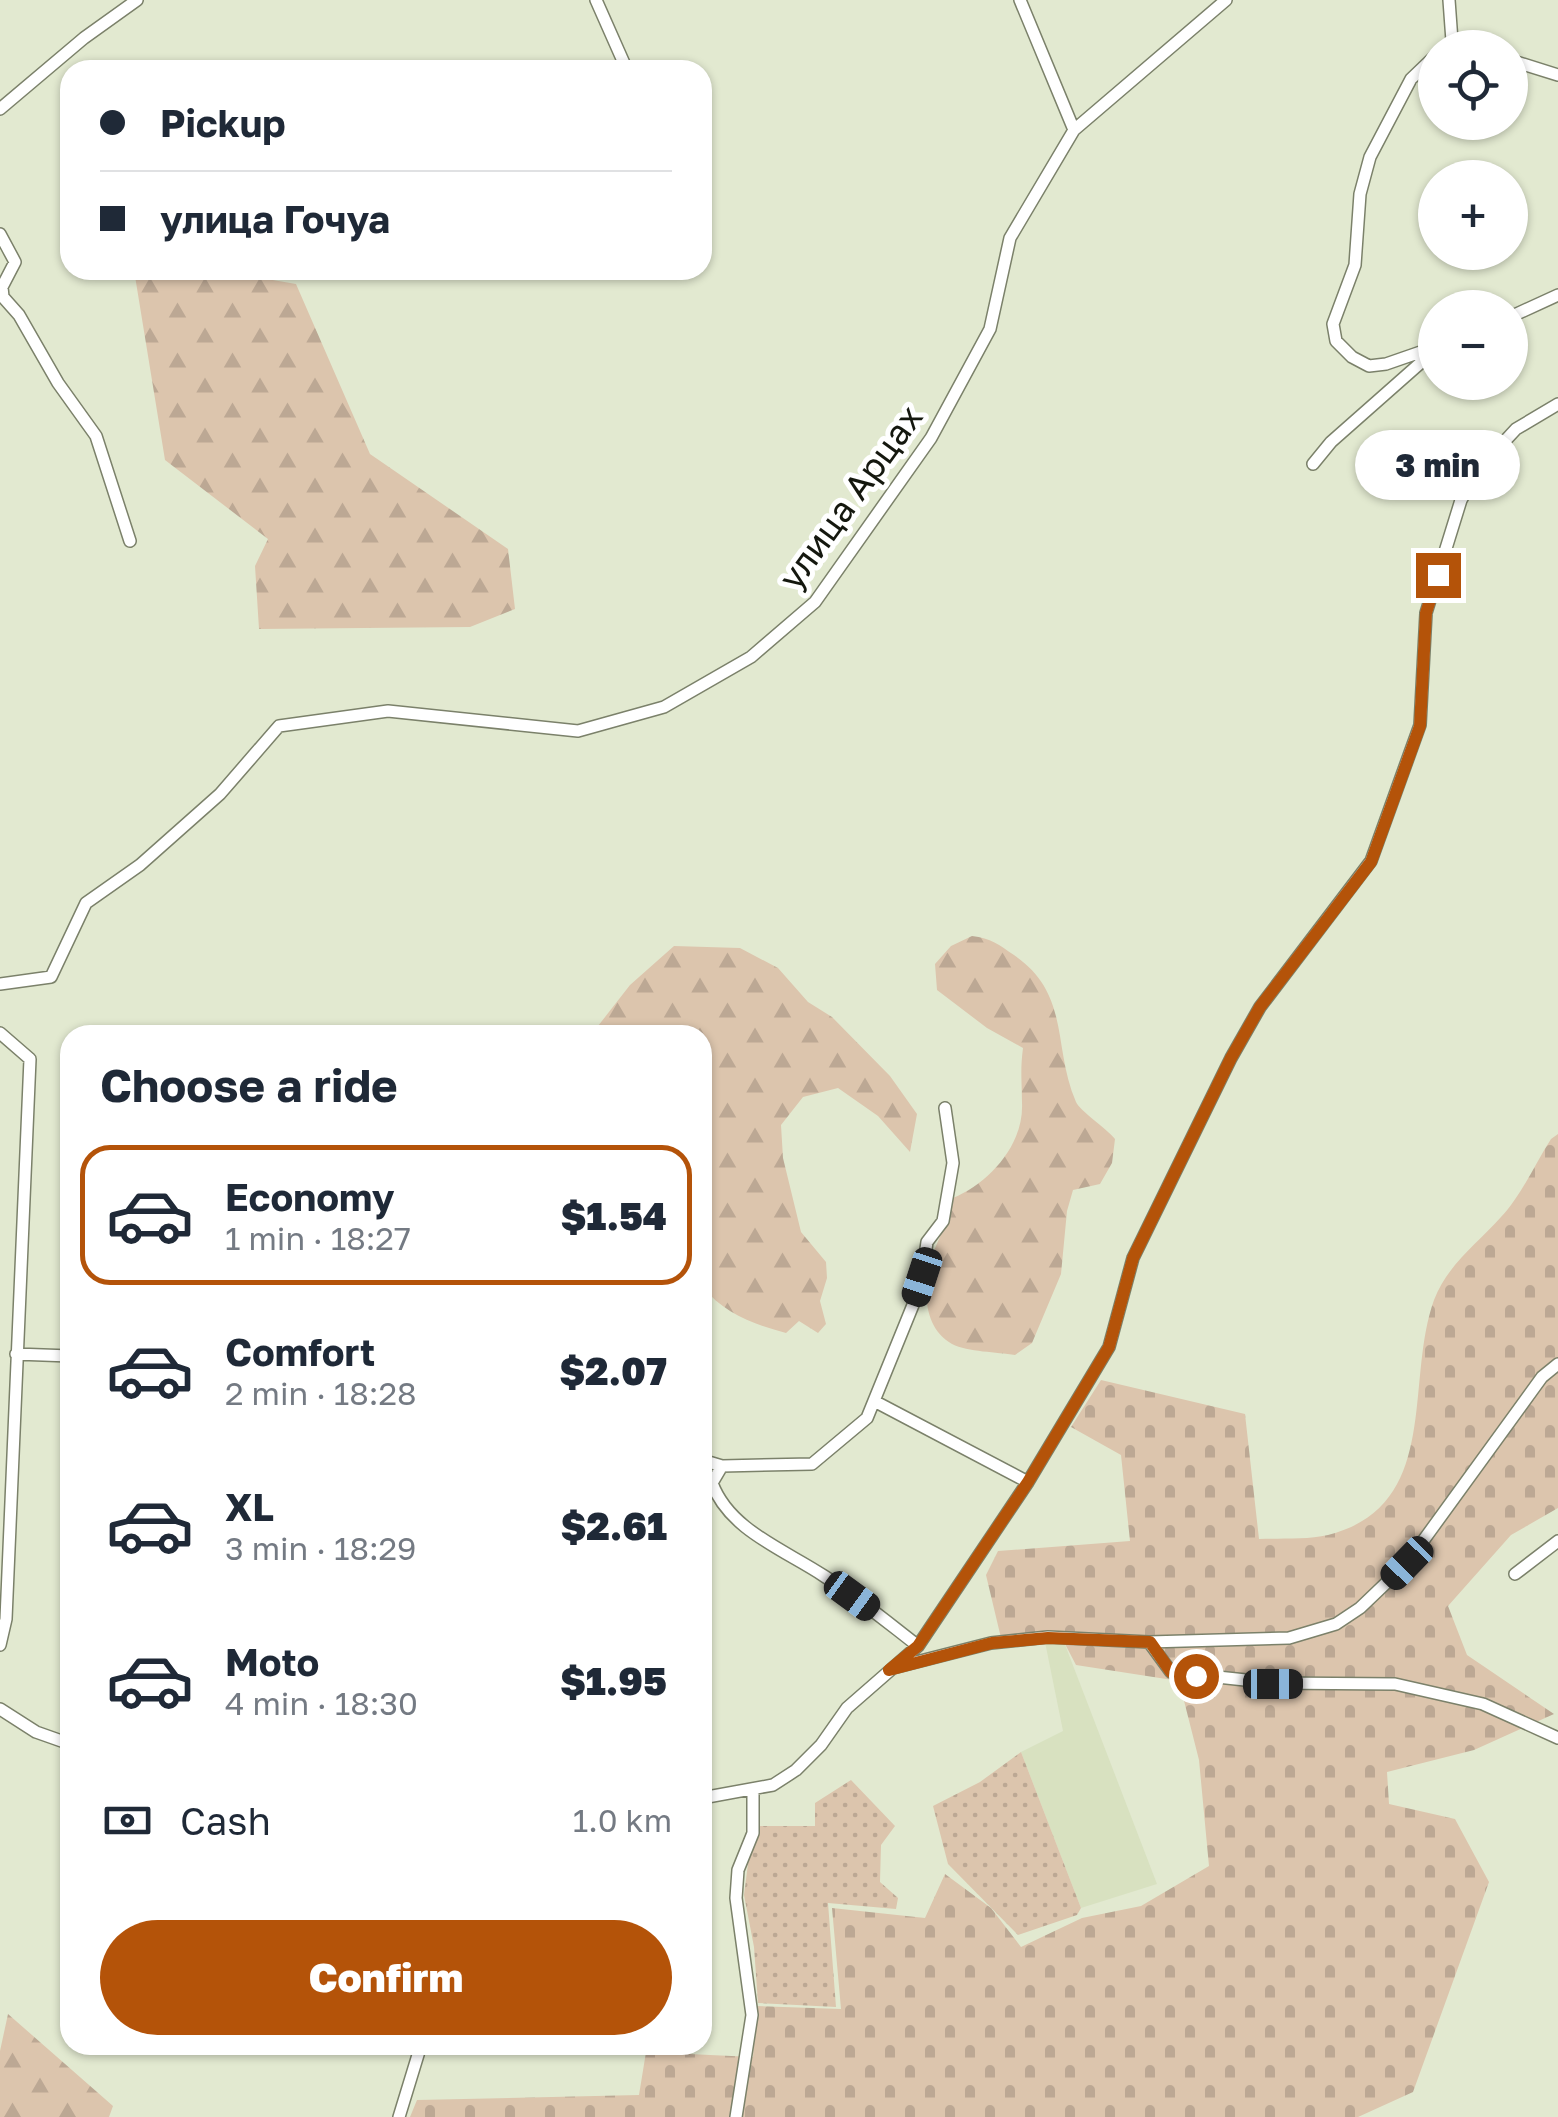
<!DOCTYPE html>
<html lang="en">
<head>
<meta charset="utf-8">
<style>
	body { margin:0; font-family:"Golos Text",sans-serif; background:#f6f6f7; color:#1f2937; height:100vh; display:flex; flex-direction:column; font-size:38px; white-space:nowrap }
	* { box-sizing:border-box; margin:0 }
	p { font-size:32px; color:#747a83 }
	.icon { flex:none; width:55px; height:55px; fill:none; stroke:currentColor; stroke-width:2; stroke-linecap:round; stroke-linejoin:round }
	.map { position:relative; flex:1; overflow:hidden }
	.side { position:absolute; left:60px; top:1025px; width:652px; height:1030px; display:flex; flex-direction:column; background:#fff; border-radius:30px; box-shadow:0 2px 8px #0004 }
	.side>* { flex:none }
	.guide { position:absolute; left:60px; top:60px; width:652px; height:220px; border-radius:30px; box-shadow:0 2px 8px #0004; display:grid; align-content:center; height:220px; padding:0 40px; background:#fff }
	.controls { position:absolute; left:1418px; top:30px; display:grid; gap:20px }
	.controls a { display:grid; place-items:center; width:110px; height:110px; border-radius:50%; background:#fff; box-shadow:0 2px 8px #0004; font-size:50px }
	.end { position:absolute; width:45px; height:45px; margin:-22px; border:12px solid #b45309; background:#fff; box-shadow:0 0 0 5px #fff }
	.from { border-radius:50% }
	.bubble { position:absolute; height:70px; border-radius:35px; background:#fff; box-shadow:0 2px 8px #0004; font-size:32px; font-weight:800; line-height:70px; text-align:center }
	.car { position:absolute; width:30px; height:60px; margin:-30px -15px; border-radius:12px; box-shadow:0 0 8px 2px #0007; background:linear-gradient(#222 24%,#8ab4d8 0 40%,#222 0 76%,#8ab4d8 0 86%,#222 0) }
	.guide b { display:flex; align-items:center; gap:35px; height:95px; font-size:38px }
	.guide b+b { border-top:2px solid #e0e1e3 }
	.guide i { width:25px; height:25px; background:#1f2937 }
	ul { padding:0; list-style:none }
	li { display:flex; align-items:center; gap:30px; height:140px; margin:0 20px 15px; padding:0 20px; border:5px solid transparent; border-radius:30px }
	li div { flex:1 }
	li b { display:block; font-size:38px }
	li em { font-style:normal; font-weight:800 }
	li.on { border-color:#b45309 }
	li>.icon { width:90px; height:90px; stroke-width:1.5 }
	h2 { padding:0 40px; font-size:45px; line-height:120px }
	.pay { display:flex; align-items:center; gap:25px; height:110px; padding:0 40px; font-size:38px }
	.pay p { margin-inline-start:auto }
	.primary-button { display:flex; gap:20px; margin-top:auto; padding:20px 40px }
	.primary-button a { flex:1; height:115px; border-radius:60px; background:#b45309; color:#fff; font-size:40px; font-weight:800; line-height:115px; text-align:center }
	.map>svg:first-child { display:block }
	.built { fill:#d8e1c0 }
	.grass { fill:url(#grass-dots) }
	.forest { fill:url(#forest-firs) }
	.cemetery { fill:url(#cemetery-stones) }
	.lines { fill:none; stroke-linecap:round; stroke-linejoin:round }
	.minor-casing { stroke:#7b816a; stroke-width:14 }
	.minor { stroke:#fff; stroke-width:11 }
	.route { stroke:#b45309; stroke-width:12 }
	.labels { text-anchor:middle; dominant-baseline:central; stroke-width:10; stroke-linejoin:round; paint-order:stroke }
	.street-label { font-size:35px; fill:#14170e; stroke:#fff }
</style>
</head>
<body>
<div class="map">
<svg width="1558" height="2117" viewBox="0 0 1558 2117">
	<defs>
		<pattern id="grass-dots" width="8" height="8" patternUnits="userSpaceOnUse" patternTransform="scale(2.5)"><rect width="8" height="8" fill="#dcc5ad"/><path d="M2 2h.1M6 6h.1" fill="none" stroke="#bca894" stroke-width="1.8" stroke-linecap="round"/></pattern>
		<pattern id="forest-firs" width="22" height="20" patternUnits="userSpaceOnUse" patternTransform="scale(2.5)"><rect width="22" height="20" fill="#dcc5ad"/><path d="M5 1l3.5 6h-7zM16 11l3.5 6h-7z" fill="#bca894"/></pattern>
		<pattern id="cemetery-stones" width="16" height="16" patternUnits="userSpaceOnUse" patternTransform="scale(2.5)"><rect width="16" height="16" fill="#dcc5ad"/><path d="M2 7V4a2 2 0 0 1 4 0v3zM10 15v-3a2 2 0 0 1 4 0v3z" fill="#bca894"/></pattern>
	</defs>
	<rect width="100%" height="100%" fill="#e2e9d0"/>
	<path class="built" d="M1045,1642H1064L1157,1884L1081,1908L1021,1752L1063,1731Z"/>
	<path class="grass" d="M1021,1752L1081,1908L1077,1915L1018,1935L948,1864L933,1806L980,1782Z
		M851,1780L895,1826L881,1845L880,1882L898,1898L896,1909L828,1903L836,2007L758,2003L754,1947L744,1895L749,1856L759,1826H815V1803Z"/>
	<path class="forest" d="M134,270H214L296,284L370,454L508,549L515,609L470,627L259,629L255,566L268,539L165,460Z
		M972,936C991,938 999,945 1014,955C1071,994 1052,1046 1076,1102C1080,1111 1106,1128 1115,1139L1112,1163L1100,1184L1073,1190L1067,1211L1061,1274L1032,1343L1015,1355C997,1352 968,1352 952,1344C920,1326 923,1281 934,1251C941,1232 950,1219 953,1198C989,1183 1024,1145 1022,1103C1022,1081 1020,1071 1023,1048L987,1028L937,990L935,964L951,946Z
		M674,946L740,948L778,968L808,1002L832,1017L890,1076L917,1114L910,1152L878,1116L838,1088L803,1097L781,1125L783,1158L801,1232L826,1262L827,1278L820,1301L826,1324L818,1333L799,1321L786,1333C755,1325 723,1313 703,1287L702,1035H591L630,985Z
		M8,2014L113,2106L109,2117H0V2051Z"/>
	<path class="cemetery" d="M1558,1134V1508L1511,1535L1448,1606L1467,1655L1554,1714L1474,1750L1387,1772L1389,1804L1455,1819L1489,1882L1413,2092L1358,2117H410L417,2100L639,2095L646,2052L753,2057L756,2006L841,2009L832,1908L925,1918L945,1874L991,1908L1021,1947L1082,1918L1141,1906L1209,1866L1199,1760L1179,1681L1076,1665L1064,1642L1061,1631L1001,1638L986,1575L998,1551L1130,1541L1121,1455L1071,1427L1101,1380L1245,1414L1259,1539C1281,1538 1307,1540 1328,1535C1442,1506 1404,1383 1434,1300C1448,1264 1477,1244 1501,1217C1521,1196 1535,1164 1551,1139Z"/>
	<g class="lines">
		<defs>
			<path id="minor" d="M596,0L627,70
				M1020,0L1074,130
				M1452,41L1472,48
				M1445,48L1452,41L1449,0
				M1435,56L1411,79L1370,157L1360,194L1355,265L1333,324L1336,341L1352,357L1369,366L1386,364L1435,347
				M1510,60L1558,75
				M0,109L84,38L137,0
				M0,234L15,262L2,287L3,297L19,315L58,383L96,436L130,541
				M1510,317L1558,295
				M1313,464L1331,442L1434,351
				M0,984L51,977L86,903L140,865L220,794L279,726L388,711L578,731L664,707L751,657L815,602L931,438L990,329L1010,238L1074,130L1226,0
				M0,1033L30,1059L6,1619L0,1645
				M16,1354L70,1356
				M876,1402L1028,1482
				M702,1460L722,1466
				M1515,1574L1558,1541
				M1149,1642L1171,1672L1273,1683L1395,1684L1483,1704L1558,1738
				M918,1646C887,1622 857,1597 824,1576C785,1550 729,1530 712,1483L722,1466L812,1464L867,1418L913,1305L922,1277L927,1242L943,1221L953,1163L945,1108
				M893,1668L991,1643L1048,1637L1149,1642L1289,1638L1336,1624L1360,1608L1407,1563L1542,1377L1558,1364
				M0,1709L36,1732L70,1744
				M702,1798L773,1785L796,1770L821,1745L847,1708L918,1646L1028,1482L1109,1347L1133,1258L1231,1058L1260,1007L1371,861L1420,725L1426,613L1461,500L1477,471L1516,429L1558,404
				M399,2117L421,2045
				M736,2117L752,2015L736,1898L738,1870L753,1833V1789"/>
		</defs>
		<use href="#minor" class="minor-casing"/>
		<use href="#minor" class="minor"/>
	</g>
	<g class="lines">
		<path class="route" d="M1196,1676L1171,1672L1150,1642L1048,1638L992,1643L889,1670L918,1646L1028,1482L1109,1347L1133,1258L1231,1058L1260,1007L1371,862L1420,726L1426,613L1438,575"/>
	</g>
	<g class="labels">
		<g class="street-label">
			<text transform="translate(850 497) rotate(-54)">улица Арцах</text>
		</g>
	</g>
</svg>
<div class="controls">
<a><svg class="icon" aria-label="locate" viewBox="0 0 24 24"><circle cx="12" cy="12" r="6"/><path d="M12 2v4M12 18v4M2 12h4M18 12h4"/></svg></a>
<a>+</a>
<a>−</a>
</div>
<i class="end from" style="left:1196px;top:1676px"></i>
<i class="end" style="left:1438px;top:575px"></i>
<div class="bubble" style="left:1355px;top:430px;width:165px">3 min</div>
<i class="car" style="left:922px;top:1277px;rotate:198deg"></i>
<i class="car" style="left:1407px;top:1563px;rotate:224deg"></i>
<i class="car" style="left:852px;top:1596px;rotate:126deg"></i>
<i class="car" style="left:1273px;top:1684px;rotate:90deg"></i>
<div class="guide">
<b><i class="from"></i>Pickup</b>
<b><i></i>улица Гочуа</b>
</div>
<section class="side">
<h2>Choose a ride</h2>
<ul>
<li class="on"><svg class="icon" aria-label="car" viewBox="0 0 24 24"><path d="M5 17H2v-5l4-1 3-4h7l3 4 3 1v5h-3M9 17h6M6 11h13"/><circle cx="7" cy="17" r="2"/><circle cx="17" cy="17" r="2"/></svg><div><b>Economy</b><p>1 min · 18:27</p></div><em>$1.54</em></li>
<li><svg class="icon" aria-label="car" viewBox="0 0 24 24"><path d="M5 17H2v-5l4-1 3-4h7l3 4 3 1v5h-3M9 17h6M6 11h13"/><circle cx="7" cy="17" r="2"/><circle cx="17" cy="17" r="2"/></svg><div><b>Comfort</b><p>2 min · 18:28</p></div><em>$2.07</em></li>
<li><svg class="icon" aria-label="car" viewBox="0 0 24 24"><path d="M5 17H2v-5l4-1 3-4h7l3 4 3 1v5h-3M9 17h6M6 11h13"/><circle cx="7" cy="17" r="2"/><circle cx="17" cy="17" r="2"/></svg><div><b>XL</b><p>3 min · 18:29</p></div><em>$2.61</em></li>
<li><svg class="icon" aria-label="car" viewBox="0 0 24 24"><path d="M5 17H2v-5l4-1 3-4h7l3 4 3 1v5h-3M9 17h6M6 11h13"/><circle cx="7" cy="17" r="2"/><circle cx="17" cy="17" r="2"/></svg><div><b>Moto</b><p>4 min · 18:30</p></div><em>$1.95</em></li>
</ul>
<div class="pay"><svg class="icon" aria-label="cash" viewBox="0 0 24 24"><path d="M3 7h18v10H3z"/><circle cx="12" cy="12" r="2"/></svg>Cash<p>1.0 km</p></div>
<div class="primary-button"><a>Confirm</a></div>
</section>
</div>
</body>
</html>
